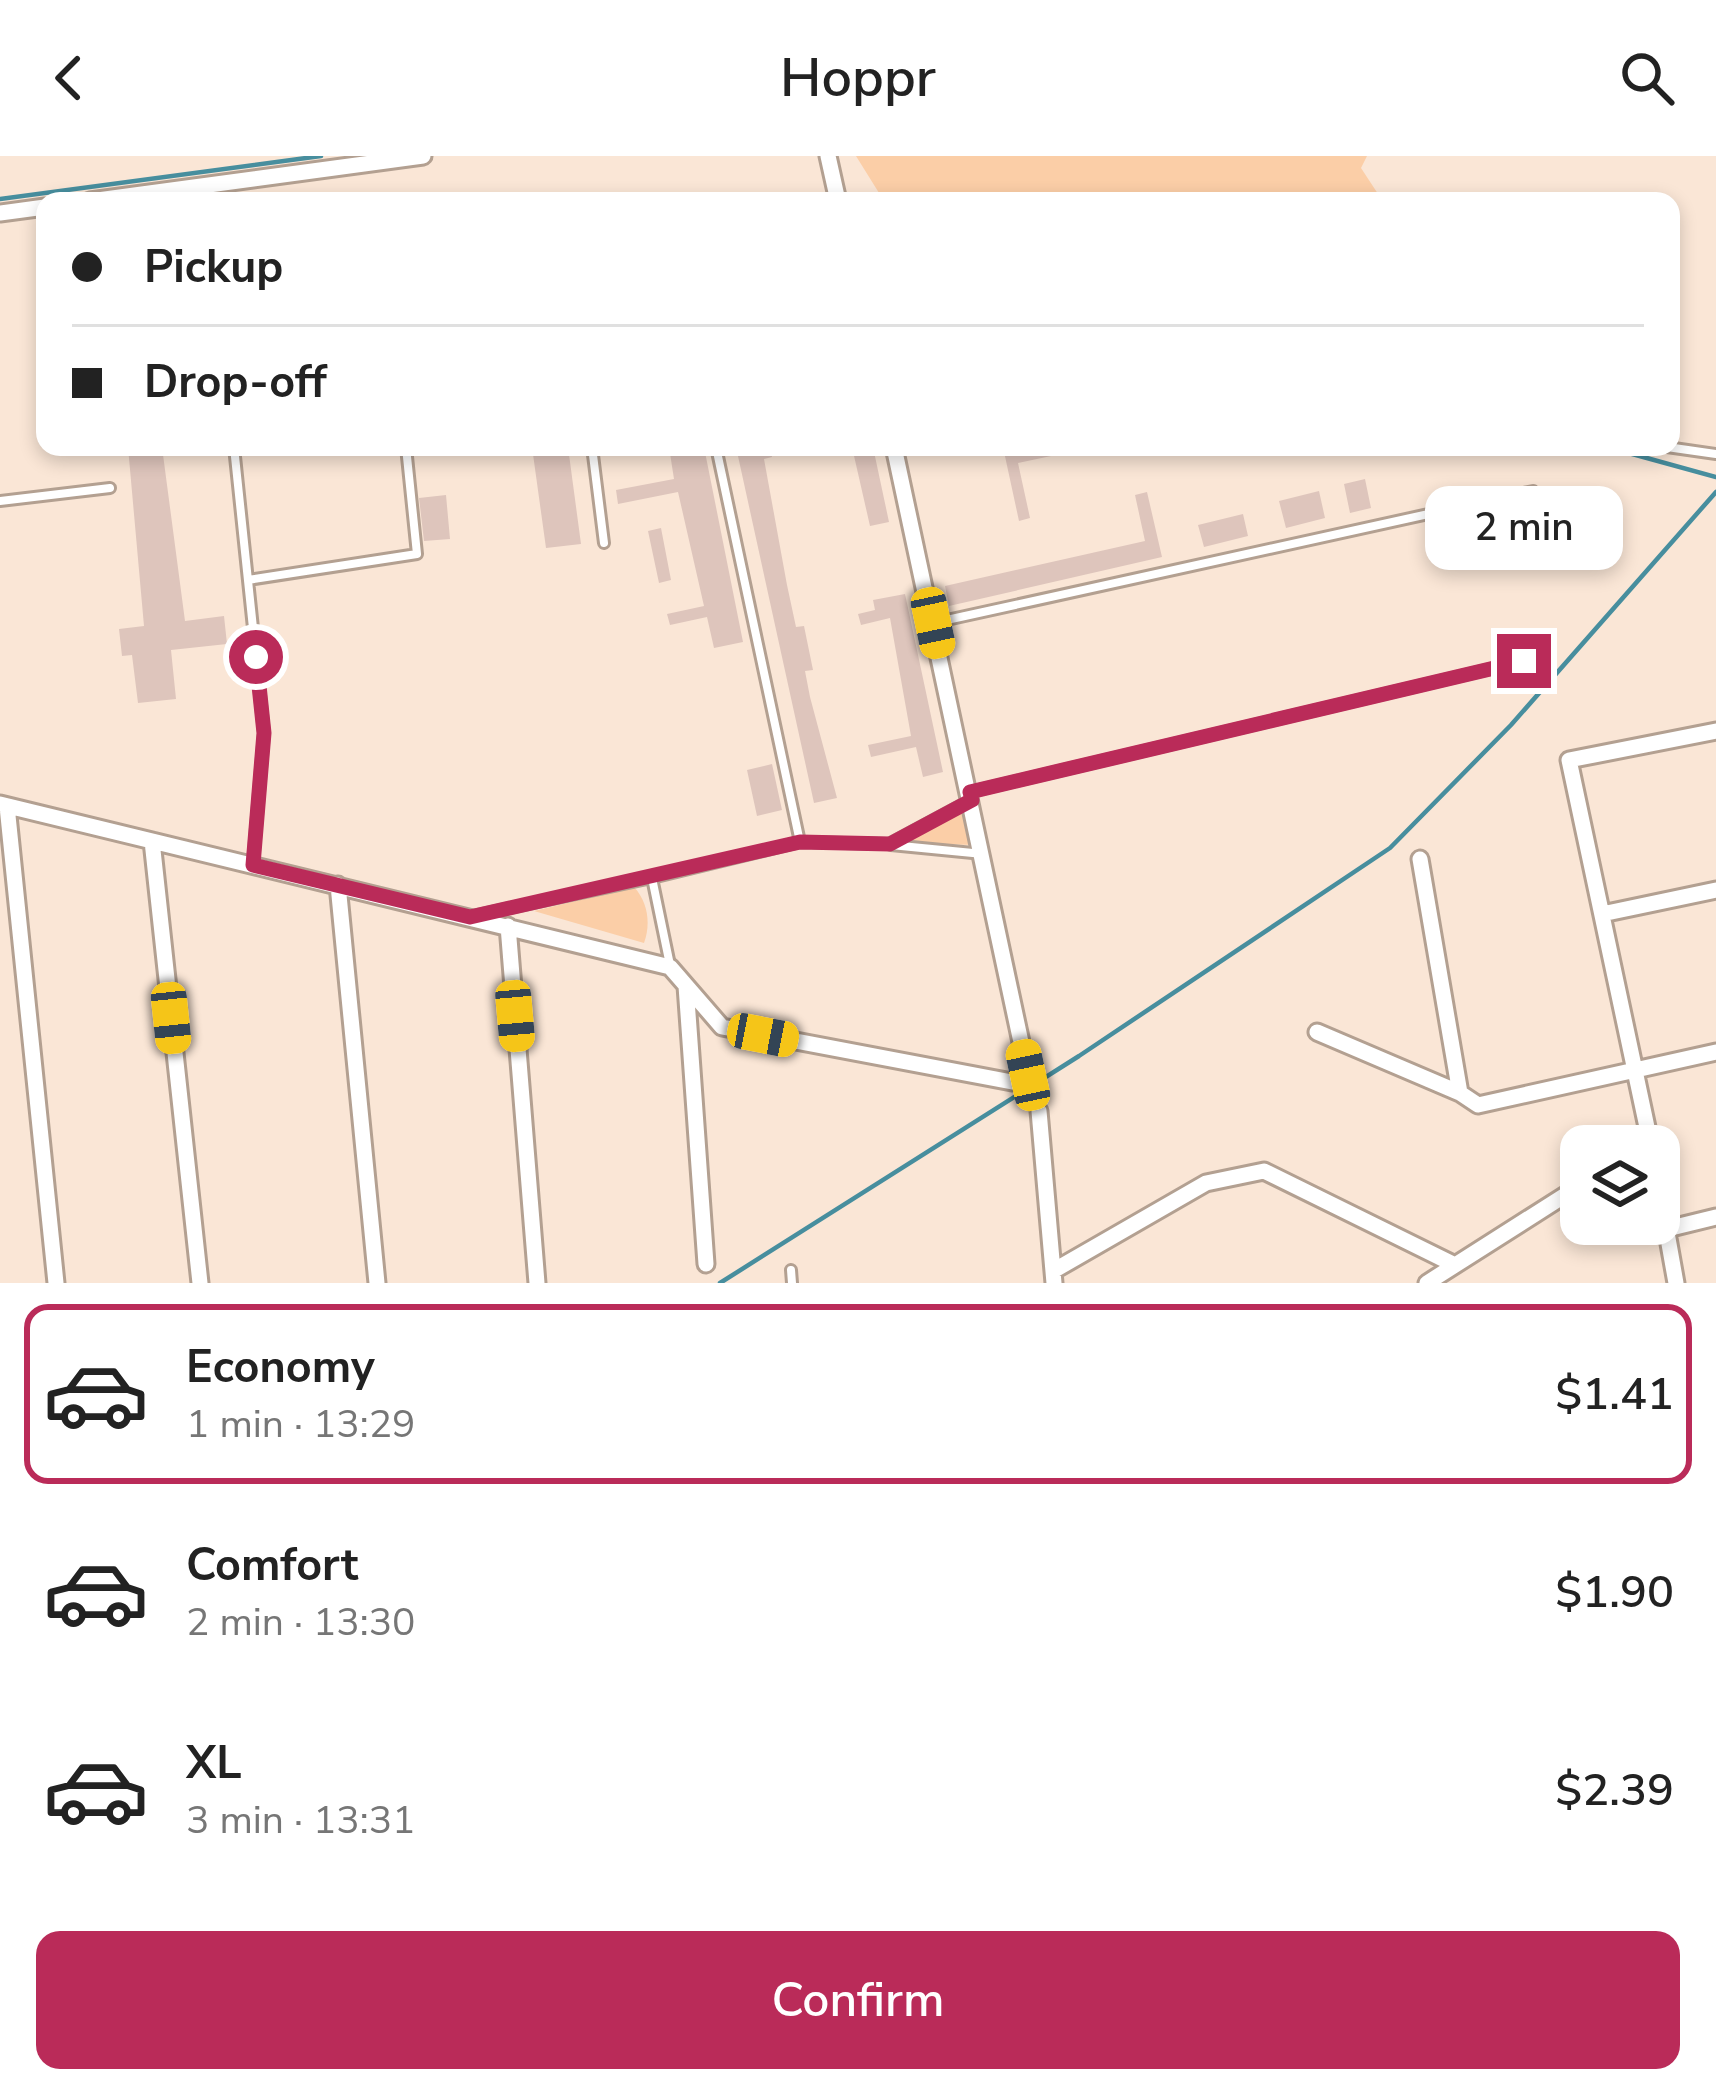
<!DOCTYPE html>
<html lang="en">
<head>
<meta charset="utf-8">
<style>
	body { margin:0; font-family:"Nunito Sans",sans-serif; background:#f2f2f2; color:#222; height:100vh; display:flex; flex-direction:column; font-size:45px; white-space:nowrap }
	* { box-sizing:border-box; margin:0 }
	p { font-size:39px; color:#767676 }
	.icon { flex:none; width:66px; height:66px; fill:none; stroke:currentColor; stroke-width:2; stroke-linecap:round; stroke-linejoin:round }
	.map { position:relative; height:1127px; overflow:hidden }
	.side { display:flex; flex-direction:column; background:#fff; flex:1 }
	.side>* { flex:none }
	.hud { position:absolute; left:36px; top:36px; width:1644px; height:264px; border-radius:24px; box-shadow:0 6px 18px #0003; display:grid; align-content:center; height:264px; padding:0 36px; background:#fff }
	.fabs { position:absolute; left:1560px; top:969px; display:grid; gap:24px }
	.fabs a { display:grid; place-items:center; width:120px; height:120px; border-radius:24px; background:#fff; box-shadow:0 6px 18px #0003; font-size:60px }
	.end { position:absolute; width:54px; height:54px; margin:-27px; border:15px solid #ba2b59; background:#fff; box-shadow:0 0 0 6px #fff }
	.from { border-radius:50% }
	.bubble { position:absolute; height:84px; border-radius:24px; background:#fff; box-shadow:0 6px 18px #0003; font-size:39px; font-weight:600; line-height:84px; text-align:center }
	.car { position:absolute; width:36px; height:72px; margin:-36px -18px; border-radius:15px; box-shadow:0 0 9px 3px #0007; background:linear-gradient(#f5c518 24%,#345 0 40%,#f5c518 0 76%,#345 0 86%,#f5c518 0) }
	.hud b { display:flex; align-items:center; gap:42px; height:114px; font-size:45px }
	.hud b+b { border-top:3px solid #e0e0e0 }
	.hud i { width:30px; height:30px; background:#222 }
	ul { padding:21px 0 0; list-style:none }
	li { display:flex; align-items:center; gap:36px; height:180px; margin:0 24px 18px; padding:0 12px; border:6px solid transparent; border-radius:24px }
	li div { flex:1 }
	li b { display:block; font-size:45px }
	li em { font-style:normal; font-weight:600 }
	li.current { border-color:#ba2b59 }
	li>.icon { width:108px; height:108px; stroke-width:1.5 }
	.button { display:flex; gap:24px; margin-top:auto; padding:24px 36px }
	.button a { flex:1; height:138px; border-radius:24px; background:#ba2b59; color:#fff; font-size:48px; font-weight:600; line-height:138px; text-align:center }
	header { display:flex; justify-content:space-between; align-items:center; height:156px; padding:0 36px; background:#fff; font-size:54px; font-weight:600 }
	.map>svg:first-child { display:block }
	.green { fill:#fbcea7 }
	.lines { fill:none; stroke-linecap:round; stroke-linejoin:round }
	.stream { stroke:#478e9e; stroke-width:4.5 }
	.building { fill:#dec5bc }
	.service-casing { stroke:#b3a091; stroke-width:14 }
	.minor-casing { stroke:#b3a091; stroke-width:21 }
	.service { stroke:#fff; stroke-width:8 }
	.minor { stroke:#fff; stroke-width:15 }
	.route { stroke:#ba2b59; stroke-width:15 }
</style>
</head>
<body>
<header><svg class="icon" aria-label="back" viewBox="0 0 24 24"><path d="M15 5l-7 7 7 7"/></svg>Hoppr<svg class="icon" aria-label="search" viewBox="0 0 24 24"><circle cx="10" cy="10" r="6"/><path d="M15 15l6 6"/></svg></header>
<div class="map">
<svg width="1716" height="1127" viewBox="0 0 1716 1127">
	<rect width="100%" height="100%" fill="#fae6d6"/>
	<path class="green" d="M856,0H1367L1361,12L1382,44L884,45Z
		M966,654L975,689L905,687Z
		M634,731C648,746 651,768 644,787L534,755Z"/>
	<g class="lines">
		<path class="stream" d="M0,43L321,0
			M1578,291L1625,296L1716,321
			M720,1127L1079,900L1390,692L1511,569L1716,336"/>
	</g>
	<path class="building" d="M128,291H162L185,465L224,460L227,488L171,494L176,543L138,547L132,499L122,500L119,473L144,470Z
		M532,291H568L581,388L546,392Z
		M669,291H704L743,486L714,492L707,461L670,469L667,458L704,450L678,336L618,348L616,334L674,323Z
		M736,291H770L772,301L764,303L787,429L796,471L804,470L813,514L805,515L810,541L837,642L814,647Z
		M852,291H873L889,366L870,370Z
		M1003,291H1070V296L1018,307L1030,362L1019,365Z
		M1365,323L1371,352L1350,357L1344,328Z
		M1319,335L1325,362L1286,372L1279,345Z
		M1147,336L1162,401L949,450L945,430L1145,385L1135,339Z
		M446,339L450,383L424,385L419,342Z
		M1243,358L1248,380L1204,391L1198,369Z
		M661,372L671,424L659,427L648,375Z
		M905,438L943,616L923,621L916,591L871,601L868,589L911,580L890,462L861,469L858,458L875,454L873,444Z
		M772,608L782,654L757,660L747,614Z"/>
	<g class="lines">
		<defs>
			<path id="service" d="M234,291L264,577L253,707
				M592,291L604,387
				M716,291L800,686
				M1667,291L1716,298
				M0,345L110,332
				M248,424L417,398L406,291
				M933,467L1533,335
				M970,636L1524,505
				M891,689L983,698
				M477,759L652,722
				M670,809L652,722L800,686L889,688L971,644
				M791,1114L792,1127"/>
			<path id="minor" d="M828,0L838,45
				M90,45L423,0
				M0,57L45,51
				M0,648L670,811L722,871L1012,926L1028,919L894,291
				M7,650L56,1127
				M152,685L200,1127
				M1420,703L1460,937L1478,949L1716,896
				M338,729L377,1127
				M1602,758L1716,734
				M508,770L537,1127
				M686,830L706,1108
				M1317,876L1460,937
				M1039,955L1054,1127
				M1651,990L1569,604L1716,575
				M1659,1032L1676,1127
				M1667,1073L1716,1061
				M1053,1115L1206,1027L1264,1015L1455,1109
				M1427,1127L1581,1029"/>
		</defs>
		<use href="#service" class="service-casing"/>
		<use href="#minor" class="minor-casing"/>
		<use href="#service" class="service"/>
		<use href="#minor" class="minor"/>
	</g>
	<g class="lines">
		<path class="route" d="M256,501L264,577L253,709L470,761L800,686L890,688L972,644L970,636L1524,505"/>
	</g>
</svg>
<div class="fabs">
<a><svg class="icon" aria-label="layers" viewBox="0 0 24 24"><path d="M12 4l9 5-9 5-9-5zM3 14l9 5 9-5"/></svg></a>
</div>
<i class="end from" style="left:256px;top:501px"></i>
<i class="end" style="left:1524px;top:505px"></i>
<div class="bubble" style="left:1425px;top:330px;width:198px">2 min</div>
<i class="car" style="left:933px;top:467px;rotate:168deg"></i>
<i class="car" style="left:515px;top:860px;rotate:175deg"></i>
<i class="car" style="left:171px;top:862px;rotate:174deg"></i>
<i class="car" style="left:763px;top:879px;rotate:101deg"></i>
<i class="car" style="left:1028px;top:919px;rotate:348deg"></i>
<div class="hud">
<b><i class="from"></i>Pickup</b>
<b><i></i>Drop-off</b>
</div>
</div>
<section class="side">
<ul>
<li class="current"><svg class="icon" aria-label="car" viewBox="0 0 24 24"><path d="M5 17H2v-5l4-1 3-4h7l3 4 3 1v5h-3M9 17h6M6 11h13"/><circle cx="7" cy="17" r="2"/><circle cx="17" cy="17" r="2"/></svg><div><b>Economy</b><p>1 min · 13:29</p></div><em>$1.41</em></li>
<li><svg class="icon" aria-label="car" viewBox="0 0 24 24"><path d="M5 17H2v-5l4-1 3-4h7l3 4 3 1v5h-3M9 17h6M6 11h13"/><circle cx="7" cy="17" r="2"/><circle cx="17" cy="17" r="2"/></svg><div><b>Comfort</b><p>2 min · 13:30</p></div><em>$1.90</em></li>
<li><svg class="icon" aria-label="car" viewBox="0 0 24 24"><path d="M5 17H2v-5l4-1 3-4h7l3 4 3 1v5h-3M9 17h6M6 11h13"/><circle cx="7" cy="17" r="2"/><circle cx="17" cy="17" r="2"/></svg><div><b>XL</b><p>3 min · 13:31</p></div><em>$2.39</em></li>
</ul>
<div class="button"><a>Confirm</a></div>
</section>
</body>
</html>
